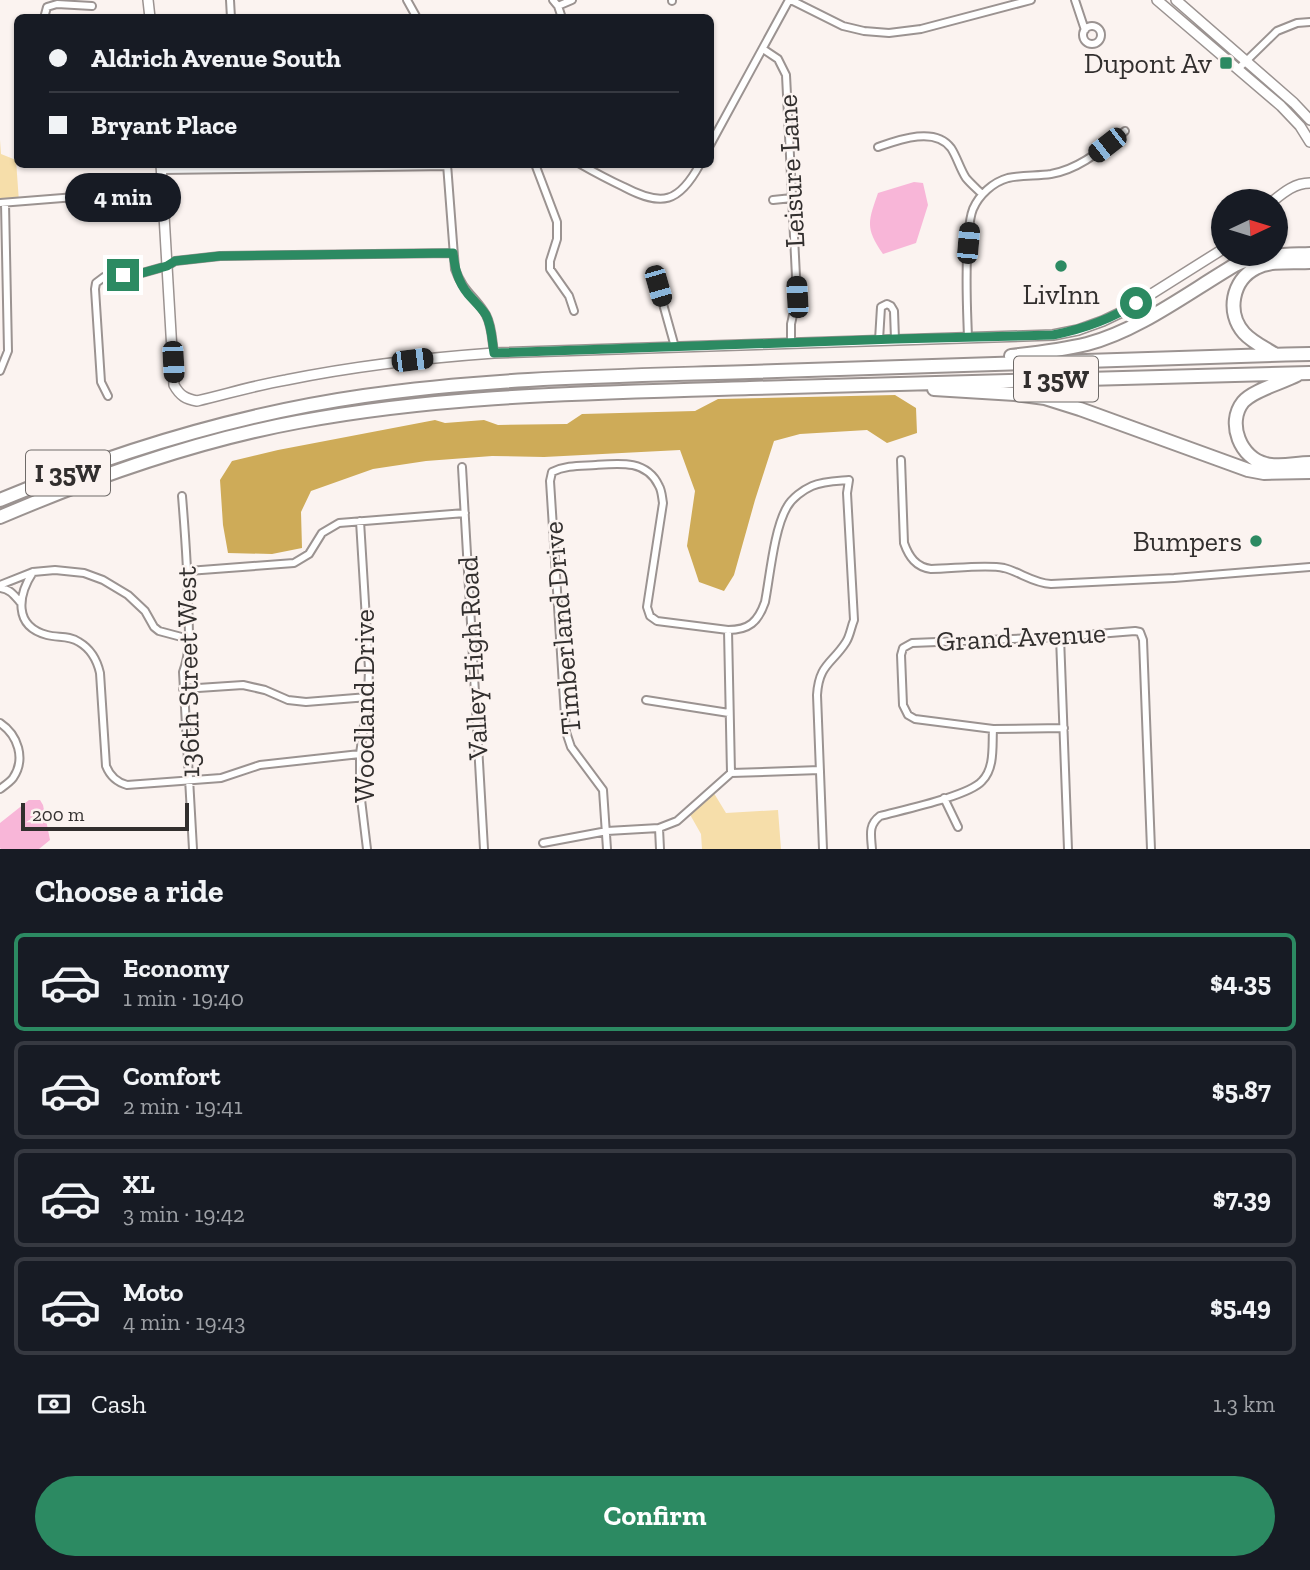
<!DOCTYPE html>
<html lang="en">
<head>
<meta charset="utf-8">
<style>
	body { margin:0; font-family:"Zilla Slab",serif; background:#20242c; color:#f1f3f6; height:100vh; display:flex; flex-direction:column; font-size:26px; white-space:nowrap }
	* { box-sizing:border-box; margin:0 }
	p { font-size:23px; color:#9ea1a6 }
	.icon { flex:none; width:38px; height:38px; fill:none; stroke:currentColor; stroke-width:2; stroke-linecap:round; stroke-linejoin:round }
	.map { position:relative; height:849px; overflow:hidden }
	.panel { display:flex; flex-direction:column; background:#171b24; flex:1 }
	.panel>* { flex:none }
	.banner { position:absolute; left:14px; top:14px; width:700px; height:154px; border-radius:10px; box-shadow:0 2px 5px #0004; display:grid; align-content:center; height:154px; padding:0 35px; background:#171b24 }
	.needle { width:46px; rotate:86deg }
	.buttons { position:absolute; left:1211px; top:189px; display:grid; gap:14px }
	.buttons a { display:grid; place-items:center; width:77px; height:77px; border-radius:50%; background:#171b24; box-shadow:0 2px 5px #0004; font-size:35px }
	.scale { position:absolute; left:21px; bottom:18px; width:168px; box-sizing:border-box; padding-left:7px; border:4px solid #322f2e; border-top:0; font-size:19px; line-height:24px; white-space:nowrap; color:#322f2e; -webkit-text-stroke:5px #fbf3f0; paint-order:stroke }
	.end { position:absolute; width:32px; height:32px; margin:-16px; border:9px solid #2c8a62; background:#fff; box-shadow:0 0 0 4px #fff }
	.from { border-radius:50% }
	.bubble { position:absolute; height:49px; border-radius:24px; background:#171b24; box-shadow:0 2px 5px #0004; font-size:23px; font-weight:800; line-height:49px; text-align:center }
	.car { position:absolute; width:21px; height:42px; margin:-21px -10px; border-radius:9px; box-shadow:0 0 5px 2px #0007; background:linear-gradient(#222 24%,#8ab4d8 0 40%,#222 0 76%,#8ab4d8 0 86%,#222 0) }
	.banner b { display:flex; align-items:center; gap:24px; height:66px; font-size:26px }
	.banner b+b { border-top:2px solid #363941 }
	.banner i { width:18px; height:18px; background:#f1f3f6 }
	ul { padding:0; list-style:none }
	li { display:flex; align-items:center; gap:21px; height:98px; margin:0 14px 10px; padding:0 21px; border:4px solid #363941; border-radius:10px }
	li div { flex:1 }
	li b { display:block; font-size:26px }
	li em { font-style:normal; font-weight:800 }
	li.current { border-color:#2c8a62 }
	li>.icon { width:63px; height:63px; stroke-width:1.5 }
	h2 { padding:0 35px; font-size:32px; line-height:84px }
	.pay { display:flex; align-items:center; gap:18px; height:77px; padding:0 35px; font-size:26px }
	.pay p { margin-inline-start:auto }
	.button { display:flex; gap:14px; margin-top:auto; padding:14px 35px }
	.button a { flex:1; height:80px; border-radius:42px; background:#2c8a62; color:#fff; font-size:28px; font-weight:800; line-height:80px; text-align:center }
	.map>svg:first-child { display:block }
	.green { fill:#f6deaa }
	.forest { fill:#ceab58 }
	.water { fill:#f8b6d8 }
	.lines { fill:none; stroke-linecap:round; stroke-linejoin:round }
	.street-casing { stroke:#9b9391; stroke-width:10 }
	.secondary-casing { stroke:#9b9391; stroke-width:12 }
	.highway-casing { stroke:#9b9391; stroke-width:16 }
	.street { stroke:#fff; stroke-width:6 }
	.secondary { stroke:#fff; stroke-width:9 }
	.highway { stroke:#fff; stroke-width:12 }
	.route { stroke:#2c8a62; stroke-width:9 }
	.poi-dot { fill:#2c8a62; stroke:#fbf3f0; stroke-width:2.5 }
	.labels { text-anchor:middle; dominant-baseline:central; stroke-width:5; stroke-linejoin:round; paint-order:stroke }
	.shield { fill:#fbf3f0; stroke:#6e6a68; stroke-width:2 }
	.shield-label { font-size:26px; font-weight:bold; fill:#322f2e }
	.poi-label { font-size:28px; fill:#322f2e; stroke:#fbf3f0; text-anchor:end }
	.street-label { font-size:28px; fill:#322f2e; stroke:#fbf3f0 }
</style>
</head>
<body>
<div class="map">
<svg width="1310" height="849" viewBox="0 0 1310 849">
	<rect width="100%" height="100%" fill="#fbf3f0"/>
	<path class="green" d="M0,140L1,154L16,160L19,202L0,203Z
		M712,790L726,813L778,810L781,849H702L701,834L688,811Z"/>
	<path class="forest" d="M895,395L916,408L917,433L887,443L867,430L800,434L774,441L755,500L734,575L724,591L699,582L687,546L695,491L680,450L544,457L492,456L426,461L373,469L311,491L301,512L302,548L272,554L228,553L223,525L220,480L232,461L278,450L435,420L445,423L484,420L498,425L567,424L582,414L695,411L718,399Z"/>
	<path class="water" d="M914,182L923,183L928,205L916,243L883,254C865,228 868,222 878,193Z
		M29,800H40L43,805L50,840L39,849H1L0,848V823Z"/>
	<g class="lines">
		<defs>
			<path id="street" d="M230,0L231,18
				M407,0L417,18
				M553,0L558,6L562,18
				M672,0V1
				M791,0L843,26L864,31L889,33L921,29L1031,0
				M1075,0L1085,30
				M558,6L572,0
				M44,18L47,7L57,4L92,6
				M1083 35a9 9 0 1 1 18 0a9 9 0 1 1-18 0Z
				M763,49L778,59L786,75L797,297L791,324V344
				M1238,69L1277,31L1297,23L1310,22
				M710,145L789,0
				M878,147C898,140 935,126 951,148C957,157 960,169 966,178C971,184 977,189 982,194
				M447,164L455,269C463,292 476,297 486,315C492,326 492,340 494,353
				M535,164L557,222V239L550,261V269L569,296L574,311
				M580,164C594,172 609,180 624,187C662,207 679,203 700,164
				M161,170L448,166
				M773,200L792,198
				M0,203L163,190
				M658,286L675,347
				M968,338C967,306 965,273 968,241C969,231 969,219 973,209C979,195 993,182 1008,178C1022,175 1037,176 1051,174C1080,169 1102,149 1125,131
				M879,340L881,307L887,304L891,306L894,311L895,339
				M0,371L8,351L5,203
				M108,396L101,382L95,289L96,283L104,277L142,273L167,266L175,261L220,256L453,253
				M901,460L904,543C909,557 916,567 931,569C951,569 986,564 1004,568C1020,572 1033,583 1051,584L1174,578L1310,567
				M462,467L484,849
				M182,496C185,533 188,569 188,606C189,629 191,651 183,672L193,849
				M360,521L369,669L368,697L360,754V791L367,849
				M188,571L294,563L309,554L322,533L339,523L465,513
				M33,572C18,595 13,626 47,635C58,638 69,635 79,642C91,649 97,660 100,673L106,766C110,776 116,782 127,785L221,778L260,765L360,754
				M0,585L33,572L55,570L84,573L103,580L128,595L145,611L154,627L159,631L189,639
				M0,588C10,589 14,595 20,602
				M1060,637L1068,849
				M183,689L243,685L265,690L288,700L306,702L368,697
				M646,700L729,713
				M0,723C18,735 26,759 13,778C10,782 4,786 0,789
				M1064,728L993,729L915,719L908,715L903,705L901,655L903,648L912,643L1060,637L1135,631L1140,632L1143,640L1151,849
				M731,773L728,630C749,630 758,622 765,602C770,576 774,529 787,507C792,498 803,490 812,486C823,481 837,481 849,480L847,493L854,620C851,627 850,636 846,642C832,664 819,664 817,695L823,849
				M944,798L958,827
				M659,828L660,849
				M543,843L607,831L659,828L677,821L731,773L820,770
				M607,849L603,790L571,747L566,732L550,481L552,472C566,465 581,466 596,465C620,463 647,460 659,486C662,491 662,498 663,503L647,607L650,616L657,621L728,630
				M872,849C871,835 868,825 880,816C902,810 969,796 982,781C995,768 992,746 993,729"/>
			<path id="secondary" d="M148,0L150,18
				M1157,0L1281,106L1300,126L1310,142
				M1176,0L1294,103L1310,120
				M161,164L174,385C180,396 186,399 197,401C227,394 256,385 286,380C355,366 424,358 494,353L1053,335L1078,330L1103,321L1126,310L1223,249
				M1273,201C1284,192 1295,183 1310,183"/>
			<path id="highway" d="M1276,355C1265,348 1252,342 1244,333C1226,313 1232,280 1256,268C1271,260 1293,263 1310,262
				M1011,356C1037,353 1062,350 1087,344C1138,331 1189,292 1235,265C1259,254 1284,255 1310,254
				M1297,375C1282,383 1253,390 1243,402C1226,423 1241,459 1266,464C1281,468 1295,463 1310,463
				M934,389L1015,394L1045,398L1080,409L1248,470L1264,473L1310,472
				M0,500C117,451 239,414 364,396C500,376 640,376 777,371C954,364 1132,358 1310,354
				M0,517C96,476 195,441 298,422C447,394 599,393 750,388C937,382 1123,379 1310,373"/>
		</defs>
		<use href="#street" class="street-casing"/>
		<use href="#secondary" class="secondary-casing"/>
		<use href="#highway" class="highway-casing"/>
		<use href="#street" class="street"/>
		<use href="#secondary" class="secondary"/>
		<use href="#highway" class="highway"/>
	</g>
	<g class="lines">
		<path class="route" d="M123,275L142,273L167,266L175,261L220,256L453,253C455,269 458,282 468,294C474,301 481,307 486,315C492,327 492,341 494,353L895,339L1053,335C1083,329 1110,320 1136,303"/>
	</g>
	<g class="poi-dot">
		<rect x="1219" y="56" width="14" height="14" rx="3.5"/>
		<circle cx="1061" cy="266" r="7"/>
		<circle cx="1256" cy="541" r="7"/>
	</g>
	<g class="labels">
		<g class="shield">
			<rect x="1014" y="356.5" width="84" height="45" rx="5"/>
			<rect x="26" y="450.5" width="84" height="45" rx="5"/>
		</g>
		<g class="shield-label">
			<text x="1056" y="379">I 35W</text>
			<text x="68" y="473">I 35W</text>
		</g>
		<g class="poi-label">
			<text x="1212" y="63">Dupont Av</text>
			<text x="1061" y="294" text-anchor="middle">LivInn</text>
			<text x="1242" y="541">Bumpers</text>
		</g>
		<g class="street-label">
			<text transform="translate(791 171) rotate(-93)">Leisure Lane</text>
			<text transform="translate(562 628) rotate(-95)">Timberland Drive</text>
			<text transform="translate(1021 637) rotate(-3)">Grand Avenue</text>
			<text transform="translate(473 658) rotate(-93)">Valley High Road</text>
			<text transform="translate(188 672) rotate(-91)">136th Street West</text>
			<text transform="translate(364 706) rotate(-90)">Woodland Drive</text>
		</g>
	</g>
</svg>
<div class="buttons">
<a><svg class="needle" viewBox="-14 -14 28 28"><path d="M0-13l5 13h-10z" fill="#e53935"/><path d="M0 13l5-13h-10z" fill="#9ea1a6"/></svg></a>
</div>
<div class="scale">200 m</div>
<i class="end from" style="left:1136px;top:303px"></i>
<i class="end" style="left:123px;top:275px"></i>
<div class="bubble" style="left:65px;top:173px;width:116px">4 min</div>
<i class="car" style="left:1107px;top:145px;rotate:232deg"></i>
<i class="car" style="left:968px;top:243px;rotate:5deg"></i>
<i class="car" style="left:658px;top:286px;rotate:164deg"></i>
<i class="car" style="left:797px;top:297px;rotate:357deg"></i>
<i class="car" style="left:412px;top:360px;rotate:83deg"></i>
<i class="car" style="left:173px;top:362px;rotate:177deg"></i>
<div class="banner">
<b><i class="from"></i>Aldrich Avenue South</b>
<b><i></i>Bryant Place</b>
</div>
</div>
<section class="panel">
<h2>Choose a ride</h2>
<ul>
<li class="current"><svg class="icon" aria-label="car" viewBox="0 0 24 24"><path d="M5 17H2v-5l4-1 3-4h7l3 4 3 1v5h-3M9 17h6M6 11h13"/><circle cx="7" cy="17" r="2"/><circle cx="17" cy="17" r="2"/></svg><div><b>Economy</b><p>1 min · 19:40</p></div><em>$4.35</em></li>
<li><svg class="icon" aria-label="car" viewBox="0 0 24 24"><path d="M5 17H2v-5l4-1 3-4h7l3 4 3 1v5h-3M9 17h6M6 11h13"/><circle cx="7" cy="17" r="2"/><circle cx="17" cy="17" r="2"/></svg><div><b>Comfort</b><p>2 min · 19:41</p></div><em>$5.87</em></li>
<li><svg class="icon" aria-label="car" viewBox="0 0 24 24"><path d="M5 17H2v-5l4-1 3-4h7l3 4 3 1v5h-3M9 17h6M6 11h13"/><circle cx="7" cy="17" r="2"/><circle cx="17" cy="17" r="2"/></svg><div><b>XL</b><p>3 min · 19:42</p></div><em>$7.39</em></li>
<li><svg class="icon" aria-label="car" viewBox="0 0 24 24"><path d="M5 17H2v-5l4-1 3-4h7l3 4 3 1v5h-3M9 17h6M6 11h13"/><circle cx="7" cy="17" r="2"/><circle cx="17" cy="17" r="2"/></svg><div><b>Moto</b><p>4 min · 19:43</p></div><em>$5.49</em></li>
</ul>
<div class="pay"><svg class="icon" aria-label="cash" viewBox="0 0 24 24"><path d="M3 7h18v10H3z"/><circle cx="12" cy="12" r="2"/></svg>Cash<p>1.3 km</p></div>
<div class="button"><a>Confirm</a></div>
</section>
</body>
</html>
